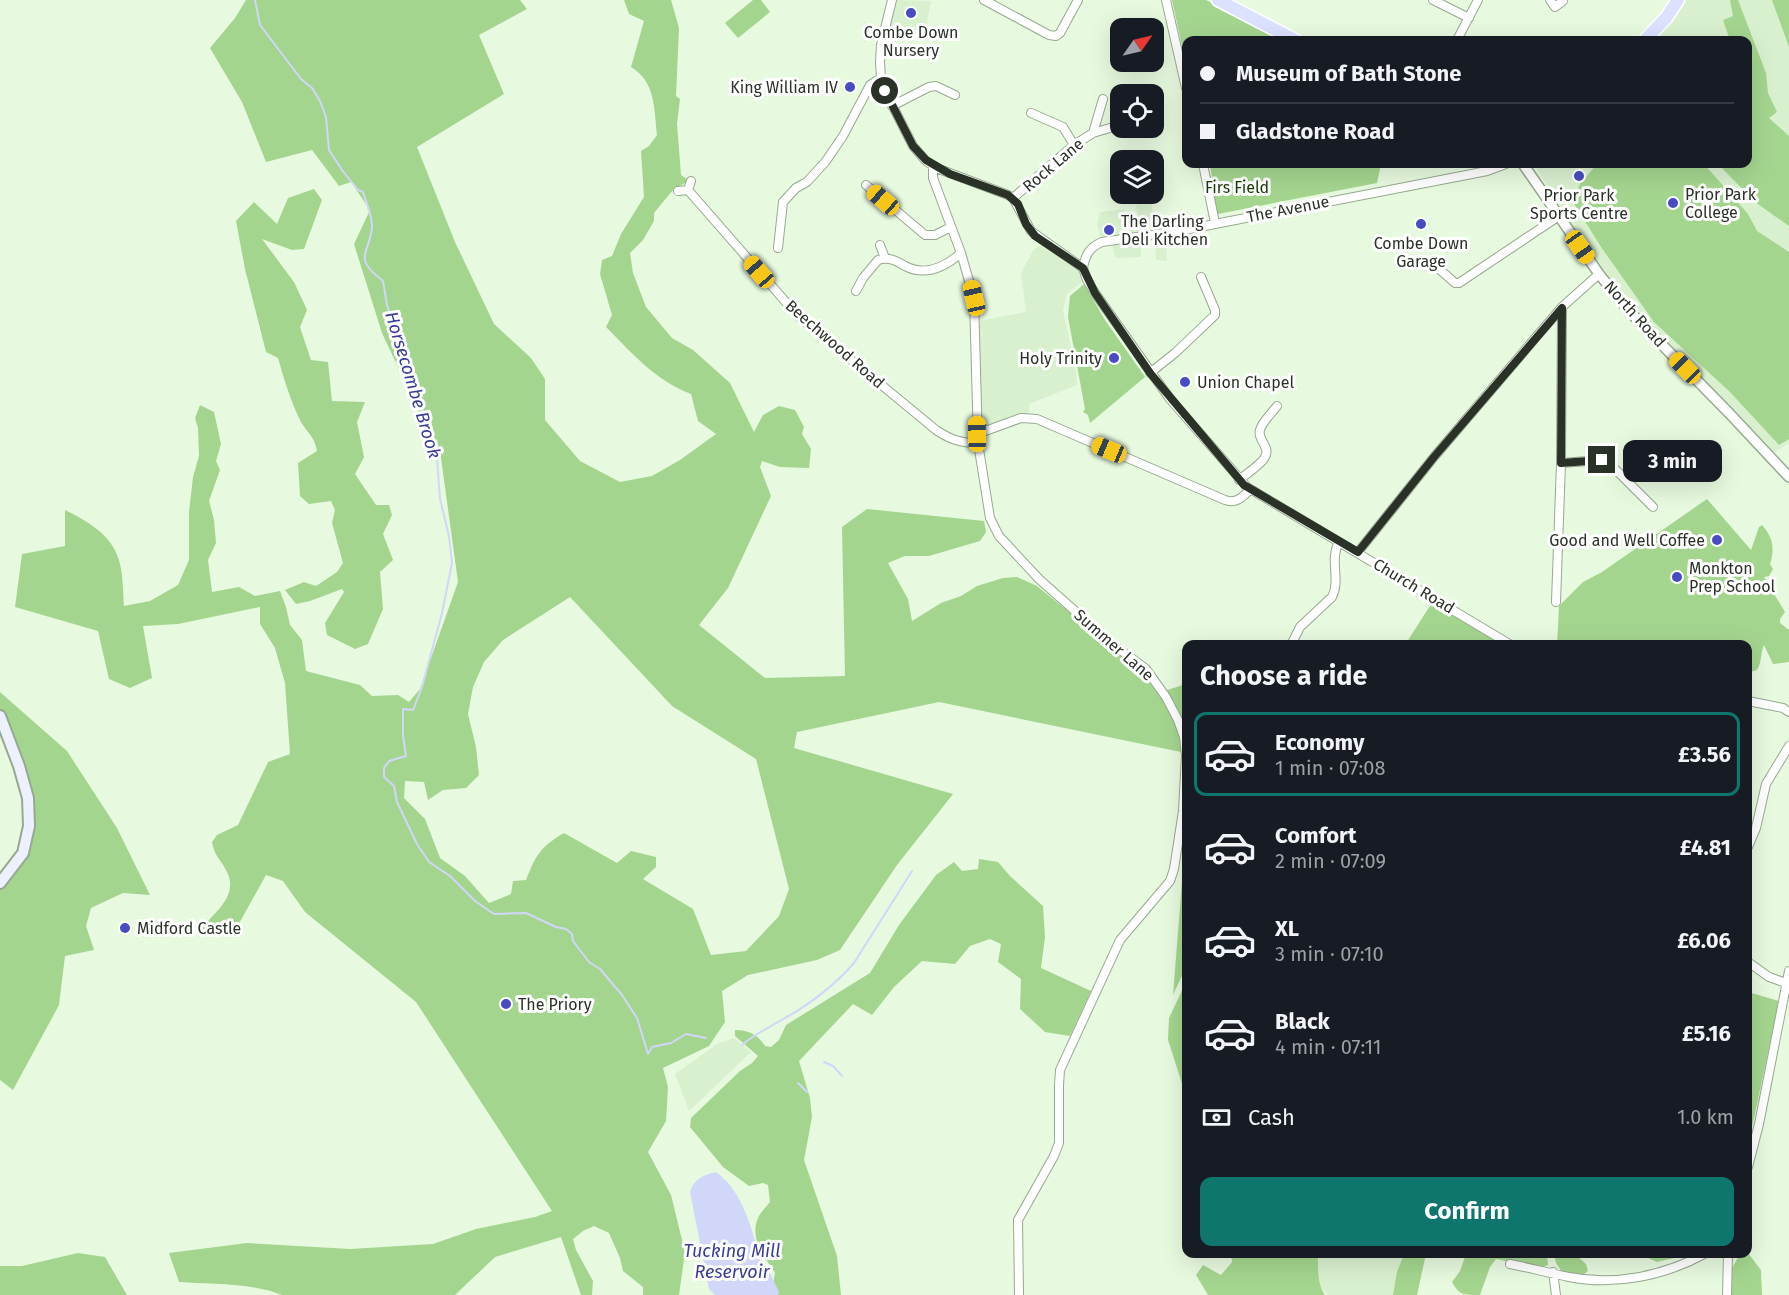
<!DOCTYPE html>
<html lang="en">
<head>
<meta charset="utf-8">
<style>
	body { margin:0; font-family:"Fira Sans",sans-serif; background:#20242c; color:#f1f3f6; height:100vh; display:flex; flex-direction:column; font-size:22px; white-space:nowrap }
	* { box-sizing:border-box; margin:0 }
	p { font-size:20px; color:#9ea1a6 }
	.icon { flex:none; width:33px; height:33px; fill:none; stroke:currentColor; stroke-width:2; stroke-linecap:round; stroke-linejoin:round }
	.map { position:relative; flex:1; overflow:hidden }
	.panel { position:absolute; left:1182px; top:640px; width:570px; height:618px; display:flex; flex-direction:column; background:#171b24; border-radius:12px; box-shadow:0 6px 24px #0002 }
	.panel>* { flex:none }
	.top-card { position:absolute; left:1182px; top:36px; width:570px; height:132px; border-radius:12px; box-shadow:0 6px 24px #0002; display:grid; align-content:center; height:132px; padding:0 18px; background:#171b24 }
	.needle { width:39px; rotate:56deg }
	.fabs { position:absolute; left:1110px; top:18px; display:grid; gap:12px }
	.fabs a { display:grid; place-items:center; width:54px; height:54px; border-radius:12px; background:#171b24; box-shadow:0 6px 24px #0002; font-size:30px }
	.end { position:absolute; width:27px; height:27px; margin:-14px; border:8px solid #2a3127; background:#fff; box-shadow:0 0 0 3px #fff }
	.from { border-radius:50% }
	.bubble { position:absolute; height:42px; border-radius:12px; background:#171b24; box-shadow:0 6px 24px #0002; font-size:20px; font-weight:700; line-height:42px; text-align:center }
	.car { position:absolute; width:18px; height:36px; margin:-18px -9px; border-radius:8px; box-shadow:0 0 4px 2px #0007; background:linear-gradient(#f5c518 24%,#345 0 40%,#f5c518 0 76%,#345 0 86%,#f5c518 0) }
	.top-card b { display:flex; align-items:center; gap:21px; height:57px; font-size:22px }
	.top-card b+b { border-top:2px solid #363941 }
	.top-card i { width:15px; height:15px; background:#f1f3f6 }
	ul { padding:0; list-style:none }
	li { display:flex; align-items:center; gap:18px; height:84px; margin:0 12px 9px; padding:0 6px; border:3px solid transparent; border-radius:12px }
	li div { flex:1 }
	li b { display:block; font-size:22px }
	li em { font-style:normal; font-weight:700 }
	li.selected { border-color:#0f766e }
	li>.icon { width:54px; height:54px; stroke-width:1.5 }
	h2 { padding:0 18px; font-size:27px; line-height:72px }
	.pay { display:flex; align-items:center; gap:15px; height:66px; padding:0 18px; font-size:22px }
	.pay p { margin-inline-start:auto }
	.cta { display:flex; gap:12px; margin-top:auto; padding:12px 18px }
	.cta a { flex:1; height:69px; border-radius:12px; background:#0f766e; color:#fff; font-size:24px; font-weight:700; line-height:69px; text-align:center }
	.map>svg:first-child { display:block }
	.built { fill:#d9f0cf }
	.green { fill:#a4d58f; fill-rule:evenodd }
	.water { fill:#d0d7f8 }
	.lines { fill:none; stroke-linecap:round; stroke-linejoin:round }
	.stream { stroke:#d0d7f8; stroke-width:2 }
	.minor-casing { stroke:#97a990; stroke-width:10 }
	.tertiary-casing { stroke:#97a990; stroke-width:12 }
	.secondary-casing { stroke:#97a990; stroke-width:14 }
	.primary-casing { stroke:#fff; stroke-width:15 }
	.minor { stroke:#fff; stroke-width:8 }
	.tertiary { stroke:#fff; stroke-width:9 }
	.secondary { stroke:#edf0ff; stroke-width:10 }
	.primary { stroke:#dce2fe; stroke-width:12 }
	.route { stroke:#2a3127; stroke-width:8 }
	.poi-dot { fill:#484bc1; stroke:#fff; stroke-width:2 }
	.labels { text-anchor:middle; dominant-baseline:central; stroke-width:6; stroke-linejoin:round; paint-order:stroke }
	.poi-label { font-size:16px; fill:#2a3127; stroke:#fff; text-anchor:start }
	.street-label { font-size:16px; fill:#2a3127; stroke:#fff }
	.park-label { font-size:16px; fill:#183904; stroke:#fff }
	.water-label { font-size:18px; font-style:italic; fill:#393d97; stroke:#fff }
</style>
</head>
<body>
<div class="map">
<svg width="1789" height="1295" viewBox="0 0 1789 1295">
	<rect width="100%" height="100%" fill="#e7f9df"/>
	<path class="built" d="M897,0L931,1L925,33L891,25Z
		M1684,0H1789V443L1774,453L1734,410L1641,318L1582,242L1534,164H1748V40H1653L1668,23Z
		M1151,201L1154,221L1163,226L1166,237L1167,261L1156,260L1155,241H1141V257L1117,258L1114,254L1110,235L1100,237L1097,224L1100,212L1124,209L1127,230L1139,228L1136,205Z
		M1042,245L1079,269L1083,281L1067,294L1063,310L1076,371L1077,385L1029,404V413L983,428L978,321L1026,312L1021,273L1034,249Z
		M734,1038L751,1052L689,1111L675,1074L717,1044Z
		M1286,1254H1406L1394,1295H1329Z"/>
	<path class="green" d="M246,0H520L527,9L479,35L504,94L417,147L455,242L494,324L531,358L545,379V420L580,461L620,482L652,476L680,460L716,434L698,421L691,394C655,380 633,354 606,327L612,315L600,274L602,260L612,256L621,234L644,197L641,151L649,146L657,135C654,109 656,82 631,67L644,21L629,14L624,0H671L679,28L676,96L680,99L677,124L681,175L687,179L685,183L673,190L654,213V221L643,240L630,253L633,273L646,307L672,338L693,350L730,383L754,432L763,415L779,406L795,410L804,427L802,434L811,449L809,468L780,467L762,461L760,467L771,496L728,588L699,625L765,678L845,676L842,527L867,509L984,521L986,532L980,541L929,556H905L888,563L908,599L912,621L941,603L961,596L977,586L1003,578L1017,577L1037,586L1144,673L1158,693L1186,684V755L1181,752L939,702L797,732L794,748L953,794L897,865L840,950L817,960L748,975L722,991L725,1022L709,1046L663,1068L668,1087L666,1121L648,1152L671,1195L685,1252L679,1295H643V1287L623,1271L620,1258L609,1233L594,1226L583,1231L573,1239L576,1250L593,1281L592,1295H581L561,1237L495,1257L455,1295H282C255,1283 208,1284 179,1282L169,1253L247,1243L350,1249L433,1244L476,1229L535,1217L552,1211L416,1002L305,912L283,881L266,875L237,927L210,933L201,929C214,913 239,896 227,872C221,859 215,858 212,842L217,835L238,825L268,762L290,754L285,683L275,648L260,624V607L178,624L143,626L152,678L130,688L109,679L98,631L15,607L22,554L65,546V510C89,522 114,536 120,564C123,577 123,592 124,606L150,601L178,585L189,560V512L193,477L199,456L198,428L195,418L200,405L214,412L221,444L216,461L220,470L209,501L214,520L216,543L208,560L212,592L239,587L255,596L280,591L286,607L290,625L302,640L306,671L360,685L372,696L398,695L409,702L420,689L458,582L441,458L382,333L354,244L370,210L351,182L339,186L312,150L266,162L242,102L210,48L235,18ZM570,597L672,706L756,759L789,889L779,916L746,951L711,955L693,909L643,879L656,867V857L631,851L617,863L564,833C540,847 536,855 526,880L513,881L511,894L489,903L465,876L440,858L425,819L404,798L405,781L424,782L428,800L443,790L466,788L479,775L476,747L468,714L473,687L484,662L503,640Z
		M753,0H761L770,12L738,38L725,23Z
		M1172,0H1206L1284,40H1186V64Z
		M1730,0H1738L1766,73L1768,93L1777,112L1769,118L1789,136V226L1755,202L1718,164H1748V40H1730L1723,20L1733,16Z
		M1772,0H1789V47Z
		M1210,164H1381L1377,183L1218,214L1216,208Z
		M1597,164H1704L1748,214L1757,231L1789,252V439L1779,445L1730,392L1654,322L1601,247L1573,202L1580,184Z
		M314,189L322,200L304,249L292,250L262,239L294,282L307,310L300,327L311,360L328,362L332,401L365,402L357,422L364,457L355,474L376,505H389L392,515L383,534L393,560L380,572L383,609L368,644L355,649L327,635L325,623L344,592L342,589L310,601L296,604L285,590L304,582L316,586L337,572L343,563L332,523L335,510L331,501L309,504L300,496L298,463L317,451C314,434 306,433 299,418C290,399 284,379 278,358L266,352L245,269L236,221L254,202L277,224L288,198Z
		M1084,284L1105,320L1145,377L1090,423L1088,415L1083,412L1085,409L1068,317L1070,296Z
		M1707,499L1751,550L1759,527L1762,525C1773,537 1775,549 1770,564L1773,569L1769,576L1764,577L1785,612L1780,619V623L1789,630V662L1773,664L1764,645C1760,654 1762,662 1757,670L1750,672L1748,669V645H1557L1559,606L1583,582L1602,572Z
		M1433,601L1505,645H1405Z
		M0,692L67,751L117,828L150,895L123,893L91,908L86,926L94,950L65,956L59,1005L13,1090L0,1080V881L16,871L25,812L0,709Z
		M1186,831V967L1173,995Z
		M979,859L998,862L1010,876L1043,906L1045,937L1041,968L1091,991L1070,1036L1045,1032L1020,1009L1021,979L998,962L1001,944L990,939L970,946L955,964L922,961L894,987L872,1015L853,1004L799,1061L810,1098L812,1117L804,1160L837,1256L841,1295H771L775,1273C765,1257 749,1239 758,1218C760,1213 766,1207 770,1202L768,1185L763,1183L749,1186L723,1167L690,1127L691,1118L740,1071L752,1063L758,1056L735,1036V1030C749,1030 758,1035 765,1046L771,1047L779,1040L786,1025L870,973L899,925L936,875L954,862L962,871L978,869Z
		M1186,982V1096L1168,1040L1169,1018Z
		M1748,992L1779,1001L1748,1146Z
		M78,1253L105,1257L127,1295H0V1266H22Z
		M1748,1253L1761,1270L1762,1295H1730L1732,1268L1740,1254Z
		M1231,1254H1318C1318,1267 1317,1284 1325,1295H1208L1196,1275L1203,1265L1221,1275L1232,1262Z
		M1404,1254H1426L1417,1295H1393L1397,1272Z
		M1466,1254H1547L1548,1265L1540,1268L1496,1259L1490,1267L1480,1295C1463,1295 1459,1295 1452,1282L1460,1271Z
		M1554,1254H1575L1586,1264L1588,1271L1583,1275L1562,1272L1556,1263Z
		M1639,1254H1691L1657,1262Z"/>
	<path class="water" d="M716,1172C745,1193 752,1232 762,1265L769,1271L779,1292L778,1295H715L709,1289L690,1192C694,1179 703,1175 716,1172Z"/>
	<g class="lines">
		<path class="stream" d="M255,0L260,25L301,79L312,88L320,101L326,117L329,150L342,170L358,190L363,192C366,202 373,218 372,228C368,256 353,258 383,281L387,305L400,347L405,370L412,393L425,414L437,458L440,499L449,536L452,563L442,613L422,687L413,710L403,709V735L406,756L389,761L384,768V777L394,786L397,802L417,844L429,862L450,876L475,901L494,914L526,913L556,927L566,929L572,934L573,941L589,962L600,969L622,995L637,1018L648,1054L652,1047L671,1043L686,1034L706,1038
			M742,1045C756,1033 770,1027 785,1018C809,1005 837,983 854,963L912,871
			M824,1062L833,1066L842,1076
			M798,1083L807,1092"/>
		<defs>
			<path id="minor" d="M892,0L881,45L880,62L881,78L885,91L913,146L926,161L939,169L1008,195L1013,198L1031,231L1083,268L1087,280L1095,293L1170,399L1247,487L1511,645
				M984,0L1049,35L1056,36L1060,33L1078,0
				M1166,0L1186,88
				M1433,0L1469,18
				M1550,0L1555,7L1563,1
				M1457,40L1478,0
				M892,106L929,87L936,86L955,95
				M1031,113L1063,127L1074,145
				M1093,133L1120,125
				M1203,164L1215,223
				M933,166V178L961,253L974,298L978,443L990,518L999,536L1039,579L1110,642L1146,669L1166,697L1178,720L1184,737L1186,756L1183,811L1174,869L1170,881L1120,940L1060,1070L1059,1085V1143L1054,1156L1018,1220L1019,1295
				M691,181L688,190L798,316L936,430C951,440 961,443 978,443
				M866,185L925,235H935L951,227
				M678,191L688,190
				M1013,198L1074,145L1093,133L1103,99
				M880,245L885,258
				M778,248L783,202L796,188L807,182L826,161L843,136L870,85L881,78
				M1437,267L1455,283H1459L1559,216
				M1083,268C1085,255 1090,247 1102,242L1179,231L1487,171L1506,164
				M856,291L863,278L878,260C889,257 895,260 905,266C926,277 945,267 961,253
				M1150,373L1175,353L1215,315V310L1201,277
				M977,434L1021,418L1037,419L1225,500C1237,504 1242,497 1250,490
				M1561,463L1602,460L1609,463L1653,507
				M1239,480C1246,474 1262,464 1265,457C1271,447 1257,440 1260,430C1262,422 1272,413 1277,406
				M1358,552L1434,457L1537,336L1562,307L1599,274
				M1556,602L1561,463L1562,307
				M1291,645L1300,627L1332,597C1341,580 1329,560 1339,542
				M1748,701L1783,708L1789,712
				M1748,847L1756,828L1766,784L1789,746
				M1748,962L1769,977L1786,983
				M1748,1167L1759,1124L1789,971
				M1510,1264C1530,1268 1549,1273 1569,1277C1614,1286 1664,1276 1704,1254
				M1553,1272L1556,1295
				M1727,1295L1728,1254"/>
			<path id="tertiary" d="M1523,164L1599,274L1628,310L1729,413L1789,477"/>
			<path id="secondary" d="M0,716L19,766L28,798L29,826L23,853L0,883"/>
			<path id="primary" d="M1218,0L1295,40
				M1645,40L1666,18L1678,0"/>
		</defs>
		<use href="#minor" class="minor-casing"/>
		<use href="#tertiary" class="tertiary-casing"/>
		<use href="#secondary" class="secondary-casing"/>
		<use href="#primary" class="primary-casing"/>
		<use href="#minor" class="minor"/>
		<use href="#tertiary" class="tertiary"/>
		<use href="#secondary" class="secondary"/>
		<use href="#primary" class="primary"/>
	</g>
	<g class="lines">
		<path class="route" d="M885,91L913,146L926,160L950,174L1008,195L1018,204L1026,224L1035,236L1083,268L1095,293L1150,373L1244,485L1358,552L1434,457L1562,308L1561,463L1602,460"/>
	</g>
	<g class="poi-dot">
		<circle cx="911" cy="13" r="6"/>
		<circle cx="850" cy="87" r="6"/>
		<circle cx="1579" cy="176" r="6"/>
		<circle cx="1673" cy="203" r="6"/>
		<circle cx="1421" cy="224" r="6"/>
		<circle cx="1109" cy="230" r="6"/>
		<circle cx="1114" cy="358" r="6"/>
		<circle cx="1185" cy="382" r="6"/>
		<circle cx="1717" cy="540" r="6"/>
		<circle cx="1677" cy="577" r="6"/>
		<circle cx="125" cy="928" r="6"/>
		<circle cx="506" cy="1004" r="6"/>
	</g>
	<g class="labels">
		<g class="poi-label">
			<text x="911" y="32" text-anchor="middle">Combe Down<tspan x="911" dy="18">Nursery</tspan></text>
			<text x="838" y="87" text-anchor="end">King William IV</text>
			<text x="1685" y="194">Prior Park<tspan x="1685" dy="18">College</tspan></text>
			<text x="1579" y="195" text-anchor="middle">Prior Park<tspan x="1579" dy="18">Sports Centre</tspan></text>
			<text x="1121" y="221">The Darling<tspan x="1121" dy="18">Deli Kitchen</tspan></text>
			<text x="1421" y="243" text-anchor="middle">Combe Down<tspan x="1421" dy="18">Garage</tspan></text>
			<text x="1102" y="358" text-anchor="end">Holy Trinity</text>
			<text x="1197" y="382">Union Chapel</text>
			<text x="1705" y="540" text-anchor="end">Good and Well Coffee</text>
			<text x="1689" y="568">Monkton<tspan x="1689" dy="18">Prep School</tspan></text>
			<text x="137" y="928">Midford Castle</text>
			<text x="518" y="1004">The Priory</text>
		</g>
		<g class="street-label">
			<text transform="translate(1053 165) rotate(-40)">Rock Lane</text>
			<text transform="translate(1288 209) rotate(-11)">The Avenue</text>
			<text transform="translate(1635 314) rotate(48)">North Road</text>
			<text transform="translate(835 344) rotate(41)">Beechwood Road</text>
			<text transform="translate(1414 586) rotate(31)">Church Road</text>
			<text transform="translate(1114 645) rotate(41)">Summer Lane</text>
		</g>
		<g class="park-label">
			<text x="1237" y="187">Firs Field</text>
		</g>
		<g class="water-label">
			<text transform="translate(413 385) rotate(73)">Horsecombe Brook</text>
			<text x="732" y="1251">Tucking Mill<tspan x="732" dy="21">Reservoir</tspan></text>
		</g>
	</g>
</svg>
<div class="fabs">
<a><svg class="needle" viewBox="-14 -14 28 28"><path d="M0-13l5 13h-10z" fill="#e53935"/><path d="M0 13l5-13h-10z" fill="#9ea1a6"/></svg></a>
<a><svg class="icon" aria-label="locate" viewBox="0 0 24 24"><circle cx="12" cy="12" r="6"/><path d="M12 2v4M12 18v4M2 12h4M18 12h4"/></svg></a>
<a><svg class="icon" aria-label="layers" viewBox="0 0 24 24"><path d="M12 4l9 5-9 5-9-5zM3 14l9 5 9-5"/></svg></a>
</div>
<i class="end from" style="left:885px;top:91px"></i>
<i class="end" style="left:1602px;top:460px"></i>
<div class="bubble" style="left:1623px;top:440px;width:99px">3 min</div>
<i class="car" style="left:883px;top:200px;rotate:311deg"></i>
<i class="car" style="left:1580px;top:247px;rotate:145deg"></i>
<i class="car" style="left:759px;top:272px;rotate:319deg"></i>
<i class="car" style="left:974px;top:298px;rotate:347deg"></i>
<i class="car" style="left:1685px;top:368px;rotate:315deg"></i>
<i class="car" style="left:977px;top:434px;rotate:359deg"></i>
<i class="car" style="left:1109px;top:450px;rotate:293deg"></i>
<div class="top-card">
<b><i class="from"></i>Museum of Bath Stone</b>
<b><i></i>Gladstone Road</b>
</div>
<section class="panel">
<h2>Choose a ride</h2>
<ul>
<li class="selected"><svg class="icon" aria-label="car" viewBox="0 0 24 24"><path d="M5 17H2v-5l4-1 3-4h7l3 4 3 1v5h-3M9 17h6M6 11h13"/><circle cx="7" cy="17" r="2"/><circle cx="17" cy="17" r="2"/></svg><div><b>Economy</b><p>1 min · 07:08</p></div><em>£3.56</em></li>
<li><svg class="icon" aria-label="car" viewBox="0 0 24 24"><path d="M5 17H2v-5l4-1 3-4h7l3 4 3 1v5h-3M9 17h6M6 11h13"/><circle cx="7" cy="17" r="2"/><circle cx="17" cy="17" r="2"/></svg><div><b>Comfort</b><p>2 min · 07:09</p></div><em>£4.81</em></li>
<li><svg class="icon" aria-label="car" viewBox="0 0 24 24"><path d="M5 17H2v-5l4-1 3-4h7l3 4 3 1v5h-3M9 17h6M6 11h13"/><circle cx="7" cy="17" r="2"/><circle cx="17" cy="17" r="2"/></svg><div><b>XL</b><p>3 min · 07:10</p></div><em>£6.06</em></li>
<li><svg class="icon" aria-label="car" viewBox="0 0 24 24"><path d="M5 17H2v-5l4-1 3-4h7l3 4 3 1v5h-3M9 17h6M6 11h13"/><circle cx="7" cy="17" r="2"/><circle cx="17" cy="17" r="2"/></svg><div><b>Black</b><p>4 min · 07:11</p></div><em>£5.16</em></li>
</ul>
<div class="pay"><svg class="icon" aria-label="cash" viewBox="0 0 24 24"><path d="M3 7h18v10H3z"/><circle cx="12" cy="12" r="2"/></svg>Cash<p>1.0 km</p></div>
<div class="cta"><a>Confirm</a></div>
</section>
</div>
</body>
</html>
